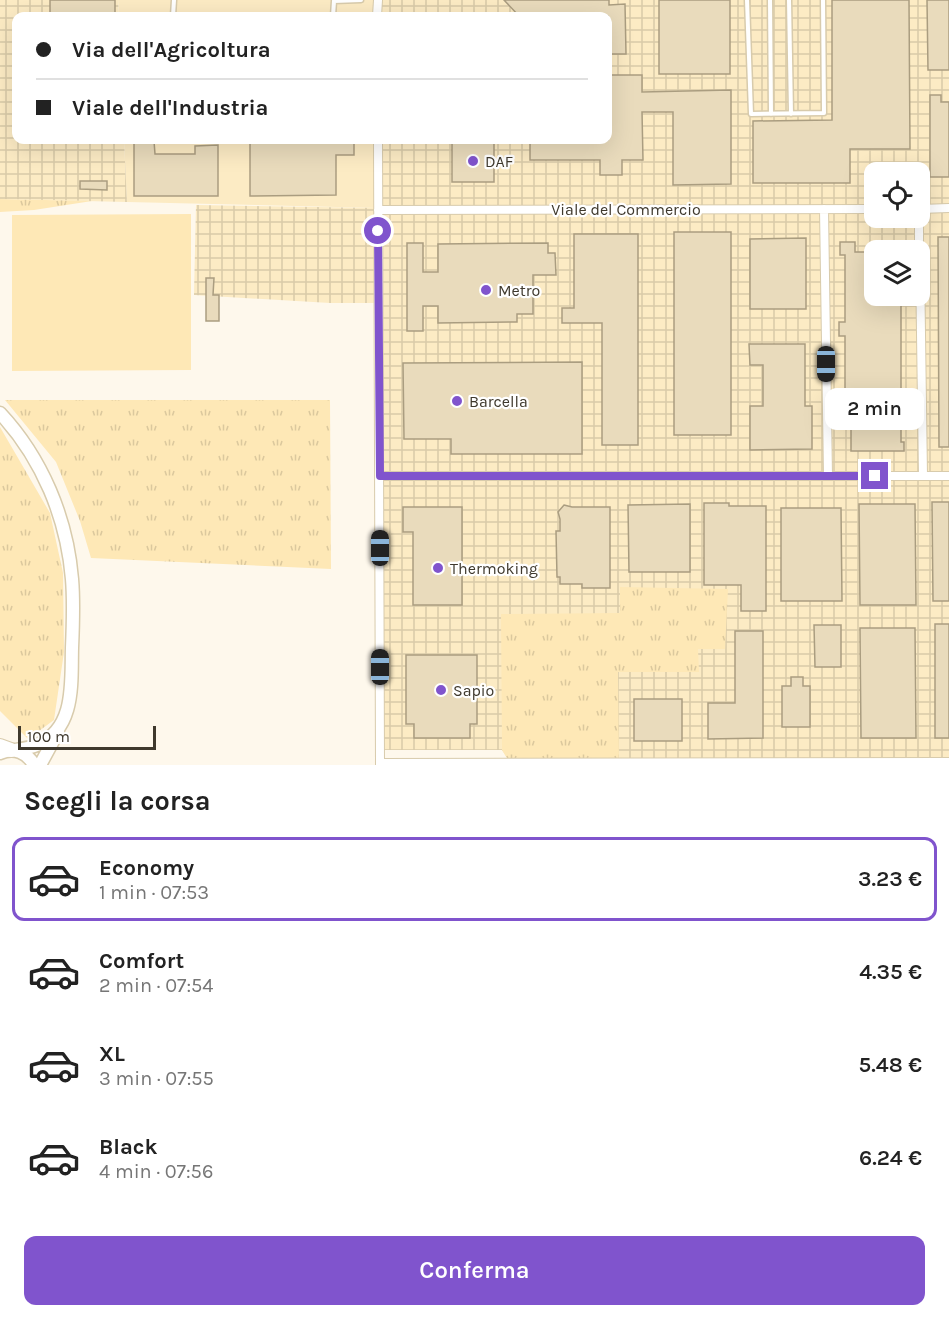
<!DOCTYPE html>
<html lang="it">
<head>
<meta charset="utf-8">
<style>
	body { margin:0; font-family:Karla,sans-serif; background:#f6f6f6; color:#222; height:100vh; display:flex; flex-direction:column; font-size:22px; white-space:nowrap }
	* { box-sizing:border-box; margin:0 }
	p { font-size:20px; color:#767676 }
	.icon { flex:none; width:33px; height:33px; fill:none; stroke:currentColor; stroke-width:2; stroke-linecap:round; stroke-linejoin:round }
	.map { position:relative; height:765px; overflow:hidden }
	.side { display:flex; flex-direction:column; background:#fff; flex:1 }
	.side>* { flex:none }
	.banner { position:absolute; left:12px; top:12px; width:600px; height:132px; border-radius:12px; box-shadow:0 6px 24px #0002; display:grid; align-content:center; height:132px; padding:0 24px; background:#fff }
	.controls { position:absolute; left:864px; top:162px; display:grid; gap:12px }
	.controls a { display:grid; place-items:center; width:66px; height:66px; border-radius:12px; background:#fff; box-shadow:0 6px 24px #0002; font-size:30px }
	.scale { position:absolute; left:18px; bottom:15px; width:138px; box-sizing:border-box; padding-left:6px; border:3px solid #3f392d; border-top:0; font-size:16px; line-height:21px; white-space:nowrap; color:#3f392d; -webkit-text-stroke:4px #fff; paint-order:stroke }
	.end { position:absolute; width:27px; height:27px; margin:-14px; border:8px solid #8054cd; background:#fff; box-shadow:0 0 0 3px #fff }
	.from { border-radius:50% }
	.bubble { position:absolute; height:42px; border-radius:12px; background:#fff; box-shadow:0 6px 24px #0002; font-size:20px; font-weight:600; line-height:42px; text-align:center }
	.car { position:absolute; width:18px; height:36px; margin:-18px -9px; border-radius:8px; box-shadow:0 0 4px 2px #0007; background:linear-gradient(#222 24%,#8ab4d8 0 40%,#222 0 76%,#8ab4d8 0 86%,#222 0) }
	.banner b { display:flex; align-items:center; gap:21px; height:57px; font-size:22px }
	.banner b+b { border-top:2px solid #e0e0e0 }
	.banner i { width:15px; height:15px; background:#222 }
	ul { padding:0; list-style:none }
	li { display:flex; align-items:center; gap:18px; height:84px; margin:0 12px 9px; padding:0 12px; border:3px solid transparent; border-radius:12px }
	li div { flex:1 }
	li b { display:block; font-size:22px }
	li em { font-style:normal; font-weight:600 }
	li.on { border-color:#8054cd }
	li>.icon { width:54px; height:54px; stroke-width:1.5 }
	h2 { padding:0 24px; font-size:27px; line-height:72px }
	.button { display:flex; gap:12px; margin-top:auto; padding:12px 24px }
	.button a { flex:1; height:69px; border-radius:12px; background:#8054cd; color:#fff; font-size:24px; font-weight:600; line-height:69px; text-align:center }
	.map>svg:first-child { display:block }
	.built { fill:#fcebc4 }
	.industrial { fill:url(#industrial-grid); fill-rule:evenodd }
	.grass { fill:url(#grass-tufts) }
	.pitch { fill:#fee8b6 }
	.building { fill:#e9dbbc; stroke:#aa9d80; stroke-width:1.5 }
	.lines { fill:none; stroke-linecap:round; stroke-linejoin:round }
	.lane-casing { stroke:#d8cbac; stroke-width:7 }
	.street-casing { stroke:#d8cbac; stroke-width:10 }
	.primary-casing { stroke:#d8cbac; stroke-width:15 }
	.highway-casing { stroke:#d8cbac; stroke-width:16 }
	.lane { stroke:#fff; stroke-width:4 }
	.street { stroke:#fff; stroke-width:8 }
	.primary { stroke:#fff; stroke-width:12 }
	.highway { stroke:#fff; stroke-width:14 }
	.route { stroke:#8054cd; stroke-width:8 }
	.poi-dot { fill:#8054cd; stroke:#fff; stroke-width:2 }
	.labels { text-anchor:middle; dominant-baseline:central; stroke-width:4.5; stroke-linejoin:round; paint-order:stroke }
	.poi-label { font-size:16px; fill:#3f392d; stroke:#fff; text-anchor:start }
	.street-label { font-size:16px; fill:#3f392d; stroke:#fff }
</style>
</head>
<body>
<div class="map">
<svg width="949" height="765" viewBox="0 0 949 765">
	<defs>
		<pattern id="industrial-grid" width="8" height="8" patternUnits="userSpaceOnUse" patternTransform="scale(1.5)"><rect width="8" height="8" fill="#fcebc4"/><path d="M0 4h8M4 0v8" fill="none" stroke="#d9caa9"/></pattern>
		<pattern id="grass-tufts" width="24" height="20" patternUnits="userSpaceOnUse" patternTransform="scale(1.5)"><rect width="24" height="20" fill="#fee8b6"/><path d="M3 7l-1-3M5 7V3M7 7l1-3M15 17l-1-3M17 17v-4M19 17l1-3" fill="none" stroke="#dbc89d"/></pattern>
	</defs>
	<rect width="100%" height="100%" fill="#fef8ec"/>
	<path class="built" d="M118,0H379V16H119Z
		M124,140H378V208L127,202Z"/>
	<path class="industrial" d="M0,0H118L119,16H16V140H124L127,202L0,199Z
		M379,0H949V765L510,763L502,750H379L378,303H330L194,295L196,205L378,208V140H608V16H379ZM874,172H920V218H874ZM874,250H920V296H874Z"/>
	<path class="grass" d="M0,199L92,201L34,210L0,212Z
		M5,400H330L331,569L91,558L80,521L56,462Z
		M0,427L50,513L63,573L64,652L54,720L28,739L0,711Z
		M620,587L728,589L725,649H698L699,672H618L619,761L510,763L502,750L501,614L620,613Z"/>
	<path class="pitch" d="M191,214V370L12,371V215Z"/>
	<path class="building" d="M50,0H115V16H50Z
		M504,0H609V5L625,4L626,54H608V16H519Z
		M659,0H730V74H659Z
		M832,0H909L910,149H850V183H753V121L832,120Z
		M927,0H949V70H928Z
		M608,75H642V92L731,90V184L673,185V112H642L643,160H622V175H600V160H530V140H608Z
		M930,95H941V102H949V177H930Z
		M134,140L154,141L155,154H195V146L218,145V196H134Z
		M250,140H354V155H336V195L250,196Z
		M452,140H494V182H452Z
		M80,181H107V190L80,189Z
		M674,232H731V435H674Z
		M574,234H638V445H602V323H562V308H574Z
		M938,237H949V447H939Z
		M806,238V309H750V239Z
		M840,242H855V252H874V296H901V442H904V451H851V420L845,421V336H839V322H845V255H840Z
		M407,243H423V272H438V244L548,243V253H555L556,275H533V314H517V322L438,323V306H423V331H407Z
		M206,278H214L213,295H219V321H206Z
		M749,344H805V406H812V449L750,450V406H763V365H750Z
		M582,362V454H451V439H404L403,363Z
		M932,502H949V601H933Z
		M704,503H729V506H766V611H741V585H704Z
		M690,504V572H629L628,505Z
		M859,504H915L916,605H860Z
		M564,505L572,507H610V588H582V584H560V577H557L556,531H560V519L558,512Z
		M403,507H462V605H413V532H403Z
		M781,508H841L842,601H781Z
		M935,624H949V738H935Z
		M814,625H841V667H815Z
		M860,628H915L916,738H861Z
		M735,631H763V738L708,739V703H735Z
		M406,655H477V724H470V738H414V724H406Z
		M791,677H803V686H810V727H782V686H791Z
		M634,699H682V741H634Z"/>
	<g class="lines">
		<defs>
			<path id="lane" d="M747,0L751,114L824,113L823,0
				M770,0L771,114
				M789,0L791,114
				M173,16L174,0
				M333,16L334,1L361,0"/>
			<path id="street" d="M377,16L378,0
				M378,140L380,765
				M824,209L828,476
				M920,209L949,208
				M378,210L874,209
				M919,218V250
				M920,263L923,476
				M380,476H949
				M380,763L949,762"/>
			<path id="primary" d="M0,413C42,458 67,518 72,579C74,602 73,625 72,648C71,682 76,729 37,745C30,748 22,749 15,750
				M0,753C14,747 27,752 34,765
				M40,765L58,732"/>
			<path id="highway" d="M0,746L11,750"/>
		</defs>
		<use href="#lane" class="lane-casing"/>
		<use href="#street" class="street-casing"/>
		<use href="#primary" class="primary-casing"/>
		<use href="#highway" class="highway-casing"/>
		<use href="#lane" class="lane"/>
		<use href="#street" class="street"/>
		<use href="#primary" class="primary"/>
		<use href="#highway" class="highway"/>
	</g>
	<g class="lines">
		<path class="route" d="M378,231L380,476H875"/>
	</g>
	<g class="poi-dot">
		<circle cx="473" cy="161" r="6"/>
		<circle cx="486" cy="290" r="6"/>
		<circle cx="457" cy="401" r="6"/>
		<circle cx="438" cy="568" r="6"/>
		<circle cx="441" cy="690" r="6"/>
	</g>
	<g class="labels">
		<g class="poi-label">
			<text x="485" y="161">DAF</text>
			<text x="498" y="290">Metro</text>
			<text x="469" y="401">Barcella</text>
			<text x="450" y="568">Thermoking</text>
			<text x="453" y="690">Sapio</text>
		</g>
		<g class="street-label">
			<text x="626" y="209">Viale del Commercio</text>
		</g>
	</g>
</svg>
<div class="controls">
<a><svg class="icon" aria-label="locate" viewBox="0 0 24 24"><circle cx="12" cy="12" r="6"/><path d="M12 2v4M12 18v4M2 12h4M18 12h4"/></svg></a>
<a><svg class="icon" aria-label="layers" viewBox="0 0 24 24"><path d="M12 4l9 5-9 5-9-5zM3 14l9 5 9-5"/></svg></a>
</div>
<div class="scale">100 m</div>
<i class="end from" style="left:378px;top:231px"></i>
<i class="end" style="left:875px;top:476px"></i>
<div class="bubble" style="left:825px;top:388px;width:99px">2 min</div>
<i class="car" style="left:826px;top:364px;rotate:180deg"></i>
<i class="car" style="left:380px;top:548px;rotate:0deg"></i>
<i class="car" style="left:380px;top:667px;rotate:0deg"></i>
<div class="banner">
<b><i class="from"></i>Via dell'Agricoltura</b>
<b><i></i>Viale dell'Industria</b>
</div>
</div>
<section class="side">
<h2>Scegli la corsa</h2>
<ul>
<li class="on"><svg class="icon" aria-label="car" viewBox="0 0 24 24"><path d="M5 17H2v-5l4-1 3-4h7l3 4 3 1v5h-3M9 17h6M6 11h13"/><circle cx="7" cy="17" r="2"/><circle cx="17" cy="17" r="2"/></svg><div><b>Economy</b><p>1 min · 07:53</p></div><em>3.23 €</em></li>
<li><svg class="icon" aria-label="car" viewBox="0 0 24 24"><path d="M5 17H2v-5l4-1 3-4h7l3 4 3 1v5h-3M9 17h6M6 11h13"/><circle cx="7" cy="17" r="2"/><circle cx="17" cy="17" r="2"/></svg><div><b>Comfort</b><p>2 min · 07:54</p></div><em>4.35 €</em></li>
<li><svg class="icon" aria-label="car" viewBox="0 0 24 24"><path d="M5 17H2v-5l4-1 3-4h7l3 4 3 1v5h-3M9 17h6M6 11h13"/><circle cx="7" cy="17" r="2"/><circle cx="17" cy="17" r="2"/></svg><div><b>XL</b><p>3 min · 07:55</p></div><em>5.48 €</em></li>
<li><svg class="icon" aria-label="car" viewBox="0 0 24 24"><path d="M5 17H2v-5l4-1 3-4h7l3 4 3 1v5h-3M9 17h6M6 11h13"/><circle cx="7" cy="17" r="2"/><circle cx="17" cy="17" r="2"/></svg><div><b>Black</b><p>4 min · 07:56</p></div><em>6.24 €</em></li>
</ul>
<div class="button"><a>Conferma</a></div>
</section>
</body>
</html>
